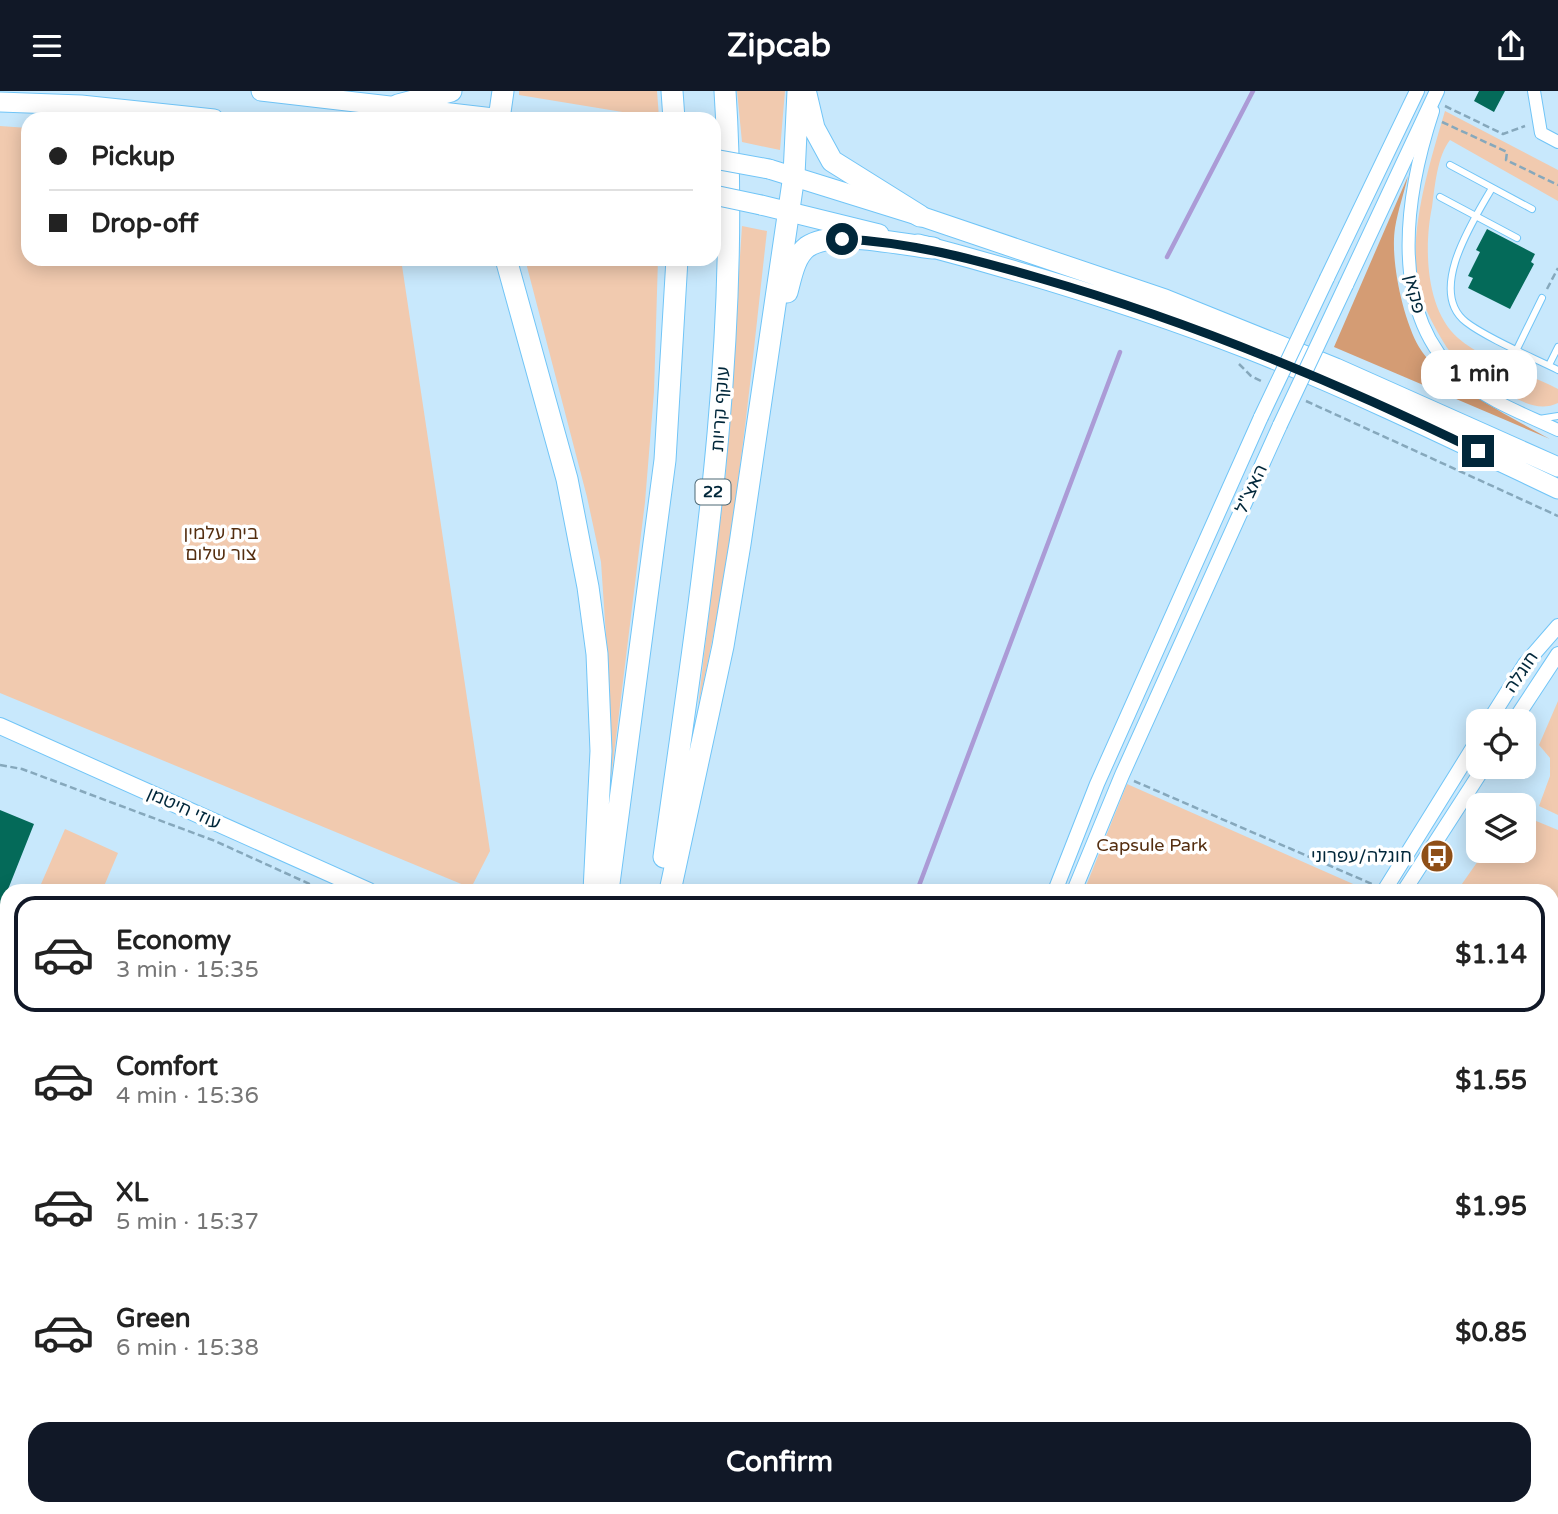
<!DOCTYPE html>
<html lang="en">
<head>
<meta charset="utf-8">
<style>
	body { margin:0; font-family:"Varela Round",Heebo,sans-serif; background:#f2f2f2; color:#222; height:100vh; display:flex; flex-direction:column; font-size:26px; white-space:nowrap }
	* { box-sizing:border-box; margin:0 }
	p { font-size:23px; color:#767676 }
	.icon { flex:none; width:38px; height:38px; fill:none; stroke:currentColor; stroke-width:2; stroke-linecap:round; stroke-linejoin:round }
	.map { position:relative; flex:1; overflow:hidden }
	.side { position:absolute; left:0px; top:793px; width:1559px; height:632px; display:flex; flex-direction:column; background:#fff; border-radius:21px 21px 0 0; box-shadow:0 4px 18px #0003 }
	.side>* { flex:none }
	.banner { position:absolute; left:21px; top:21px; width:700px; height:154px; border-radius:21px; box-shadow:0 4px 18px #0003; display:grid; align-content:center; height:154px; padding:0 28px; background:#fff }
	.tools { position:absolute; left:1466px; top:618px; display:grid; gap:14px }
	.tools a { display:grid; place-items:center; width:70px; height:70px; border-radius:14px; background:#fff; box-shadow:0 4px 18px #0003; font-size:35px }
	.end { position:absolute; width:32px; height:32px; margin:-16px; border:9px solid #01273a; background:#fff; box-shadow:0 0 0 4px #fff }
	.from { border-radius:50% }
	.bubble { position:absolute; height:49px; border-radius:21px; background:#fff; box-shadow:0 4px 18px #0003; font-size:23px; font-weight:700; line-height:49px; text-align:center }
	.banner b { display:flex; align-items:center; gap:24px; height:66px; font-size:26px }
	.banner b+b { border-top:2px solid #e0e0e0 }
	.banner i { width:18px; height:18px; background:#222 }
	ul { padding:12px 0 0; list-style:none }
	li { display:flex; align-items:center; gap:21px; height:116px; margin:0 14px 10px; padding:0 14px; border:4px solid transparent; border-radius:21px }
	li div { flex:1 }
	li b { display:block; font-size:26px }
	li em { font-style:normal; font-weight:700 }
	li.selected { border-color:#111827 }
	li>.icon { width:63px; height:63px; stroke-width:1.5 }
	.action { display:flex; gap:14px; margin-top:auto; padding:14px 28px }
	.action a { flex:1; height:80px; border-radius:21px; background:#111827; color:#fff; font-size:28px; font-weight:700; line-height:80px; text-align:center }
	header { display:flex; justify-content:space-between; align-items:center; height:91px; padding:0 28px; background:#111827; color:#fff; font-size:32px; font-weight:700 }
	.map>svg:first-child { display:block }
	.built { fill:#b7daf0 }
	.green { fill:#f1caaf }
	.forest { fill:#d49c74 }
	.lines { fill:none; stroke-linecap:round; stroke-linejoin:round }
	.stream { stroke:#ab9bd6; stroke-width:4.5 }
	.building { fill:#046a59 }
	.service-casing { stroke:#71c5f7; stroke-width:8 }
	.minor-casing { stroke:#71c5f7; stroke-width:14 }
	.tertiary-casing { stroke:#71c5f7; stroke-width:16 }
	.secondary-casing { stroke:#71c5f7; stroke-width:18 }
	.trunk-casing { stroke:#71c5f7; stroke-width:21 }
	.motorway-casing { stroke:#71c5f7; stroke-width:23 }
	.path { stroke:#86a8bc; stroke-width:2.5; stroke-dasharray:7 3.5; stroke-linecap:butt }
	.service { stroke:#fff; stroke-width:6 }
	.minor { stroke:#fff; stroke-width:12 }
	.tertiary { stroke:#fff; stroke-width:14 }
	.secondary { stroke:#fff; stroke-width:16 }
	.trunk { stroke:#fff; stroke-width:19 }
	.motorway { stroke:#fff; stroke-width:21 }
	.tertiary-bridge-casing { stroke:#71c5f7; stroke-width:16; stroke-linecap:butt }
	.trunk-bridge-casing { stroke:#71c5f7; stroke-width:21; stroke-linecap:butt }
	.tertiary-bridge { stroke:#fff; stroke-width:14 }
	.trunk-bridge { stroke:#fff; stroke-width:19 }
	.route { stroke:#01273a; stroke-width:9 }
	.labels { text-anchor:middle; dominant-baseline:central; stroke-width:7; stroke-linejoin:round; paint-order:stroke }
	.shield { fill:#fff; stroke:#4d6875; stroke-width:2 }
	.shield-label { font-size:16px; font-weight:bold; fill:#01273a }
	.street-label { font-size:18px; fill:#01273a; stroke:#fff }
	.park-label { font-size:18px; fill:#542e10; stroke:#fff }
	.poi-label { font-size:18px; fill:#01273a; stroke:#fff; text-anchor:end }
</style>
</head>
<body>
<header><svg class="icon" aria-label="menu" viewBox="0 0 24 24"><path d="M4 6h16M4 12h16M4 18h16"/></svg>Zipcab<svg class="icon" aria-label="share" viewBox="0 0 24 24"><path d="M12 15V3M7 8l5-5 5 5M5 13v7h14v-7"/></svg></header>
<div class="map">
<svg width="1558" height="1423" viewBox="0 0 1558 1423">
	<rect width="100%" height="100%" fill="#c8e8fc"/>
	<path class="built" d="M7,840V1213L0,1211V852Z"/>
	<path class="green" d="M519,0H657L659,27L519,4Z
		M737,0H785L780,59L742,51Z
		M1445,20L1558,79V110L1450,49C1437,65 1435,96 1432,116C1424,155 1425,218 1458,247C1483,269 1528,283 1558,298V312C1537,322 1518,308 1499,299C1473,288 1454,270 1441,247C1431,230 1422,212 1418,193C1408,140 1430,71 1445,20Z
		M0,35L28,37V168H401L490,760L471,797L0,602Z
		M742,135L767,140C749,299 735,459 698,615L726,380Z
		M525,168H658L654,301L645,411L610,696V604L601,471L587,406Z
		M1558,610V724L1539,715L1550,685V667L1539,654Z
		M1127,693L1369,800H1084Z
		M1524,725L1558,739V1076L1552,1070V800H1457L1485,760H1524Z
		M65,738L118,762L102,800H38Z
		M0,1211L7,1213V1418H377L376,1423H0Z"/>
	<path class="forest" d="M1408,85C1404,102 1398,119 1395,137C1390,169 1403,228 1419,256C1439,291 1515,328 1550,348L1334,256Z"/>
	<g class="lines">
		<path class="stream" d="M1167,166L1253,0
			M917,800L1120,261
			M688,1423L690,1418"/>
	</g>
	<path class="building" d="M1479,0H1505L1494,21L1474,10Z
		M1487,138L1535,163L1531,171L1534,173L1510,218L1468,197L1473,187L1468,185L1480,161L1476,159Z
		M0,719L34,733L1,816H0Z"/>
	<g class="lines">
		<defs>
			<path id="service" d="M1450,74L1532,118
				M1492,97C1475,127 1426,200 1466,231C1488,248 1532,266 1558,279
				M1440,106L1517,147
				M1517,258L1542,207
				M1549,274L1558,256
				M1539,328L1558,325"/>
			<path id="minor" d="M1534,0L1541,42L1558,51
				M1433,20C1406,102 1386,220 1460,286C1488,310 1524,323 1558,339
				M1552,1165L1558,1167
				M402,1423L403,1418
				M1111,1423L1113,1418"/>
			<path id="tertiary" d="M1327,187L1417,0
				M1346,194L1437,0
				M1489,630L1525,573L1558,535
				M1514,630L1558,563
				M1055,800L1097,693L1261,326
				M1074,800L1122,684L1280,334
				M1384,800L1479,647
				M1404,800L1484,676
				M1256,1423L1258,1418"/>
			<path id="secondary" d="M0,635L369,800
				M1552,1291L1558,1294
				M1552,1309L1558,1312"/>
			<path id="trunk" d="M261,0L502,28
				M0,11L81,14L214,28
				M769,78L920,125L1165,208L1336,277L1558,376
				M761,114L879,143
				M918,153C1032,183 1143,217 1253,260C1357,301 1457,350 1558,398"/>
			<path id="motorway" d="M672,0L674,28
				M806,3L814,37L832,70L920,125
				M398,14L451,0
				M499,28L503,0
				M506,168L567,388L588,496L597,563L601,660L594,800
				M787,201C791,187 794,166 807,156C834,137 901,154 933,157
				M664,766C699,513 742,257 725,0
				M608,800L665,369L677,168
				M670,800L723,555L740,453L794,84L798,0
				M508,1423V1418
				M568,1423L569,1418"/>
		</defs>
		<use href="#service" class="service-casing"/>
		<use href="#minor" class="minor-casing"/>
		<use href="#tertiary" class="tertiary-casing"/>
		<use href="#secondary" class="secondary-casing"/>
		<use href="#trunk" class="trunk-casing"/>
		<use href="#motorway" class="motorway-casing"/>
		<path class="path" d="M1445,15L1503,43L1525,35
			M1442,31L1507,61L1506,69L1558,94
			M1547,198L1558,177
			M1239,273L1251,285L1261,290
			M1306,310L1558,425
			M0,674L22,678L215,750L325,800
			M1134,690L1372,793
			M1552,876L1558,879
			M84,1423V1418
			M755,1423L758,1418"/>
		<use href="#service" class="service"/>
		<use href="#minor" class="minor"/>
		<use href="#tertiary" class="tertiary"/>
		<use href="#secondary" class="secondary"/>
		<use href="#trunk" class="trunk"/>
		<use href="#motorway" class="motorway"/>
		<defs>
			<path id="tertiary-bridge" d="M1261,326L1327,187
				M1280,334L1346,194"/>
			<path id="trunk-bridge" d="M714,68L769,78
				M714,104L761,114"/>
		</defs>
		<use href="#tertiary-bridge" class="tertiary-bridge-casing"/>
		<use href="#trunk-bridge" class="trunk-bridge-casing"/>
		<use href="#tertiary-bridge" class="tertiary-bridge"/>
		<use href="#trunk-bridge" class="trunk-bridge"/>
	</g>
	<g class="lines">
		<path class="route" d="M842,148C910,151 973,168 1039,187C1190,230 1336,291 1478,360"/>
	</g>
	<defs>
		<symbol id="bus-disc" viewBox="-11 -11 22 22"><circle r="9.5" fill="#8f4f17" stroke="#fff"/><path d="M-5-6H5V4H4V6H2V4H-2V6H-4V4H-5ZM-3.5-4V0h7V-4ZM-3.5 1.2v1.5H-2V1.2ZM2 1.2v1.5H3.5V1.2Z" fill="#fff"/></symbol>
	</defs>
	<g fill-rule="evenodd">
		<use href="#bus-disc" x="1418" y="746" width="38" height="38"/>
	</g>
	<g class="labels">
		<rect class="shield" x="695.5" y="388.5" width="35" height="25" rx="5"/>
		<g class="shield-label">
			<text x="713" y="401">22</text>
		</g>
		<g class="street-label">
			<text transform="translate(1415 203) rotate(77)">פקאן</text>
			<text transform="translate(720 318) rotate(-86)">עוקף קריות</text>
			<text transform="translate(1251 398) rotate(-65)">האצ"ל</text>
			<text transform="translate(1521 581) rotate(-56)">חוגלה</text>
			<text transform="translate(184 717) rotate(24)">עוזי חיטמן</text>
		</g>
		<g class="park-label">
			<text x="221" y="442">בית עלמין<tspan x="221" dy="21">צור שלום</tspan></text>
			<text x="1152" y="754">Capsule Park</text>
		</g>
		<g class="poi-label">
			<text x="1412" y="765">חוגלה/עפרוני</text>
		</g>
	</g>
</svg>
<div class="tools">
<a><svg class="icon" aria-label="locate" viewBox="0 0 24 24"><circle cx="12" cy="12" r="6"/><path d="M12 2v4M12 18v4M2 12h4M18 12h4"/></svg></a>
<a><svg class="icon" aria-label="layers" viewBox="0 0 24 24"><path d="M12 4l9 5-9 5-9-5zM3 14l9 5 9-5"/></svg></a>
</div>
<i class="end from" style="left:842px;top:148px"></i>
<i class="end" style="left:1478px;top:360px"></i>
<div class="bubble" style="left:1421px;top:259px;width:116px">1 min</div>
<div class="banner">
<b><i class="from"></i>Pickup</b>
<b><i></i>Drop-off</b>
</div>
<section class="side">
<ul>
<li class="selected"><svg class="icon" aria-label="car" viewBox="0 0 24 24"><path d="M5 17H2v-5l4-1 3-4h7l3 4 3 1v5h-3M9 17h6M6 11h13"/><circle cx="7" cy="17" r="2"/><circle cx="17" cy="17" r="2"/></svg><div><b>Economy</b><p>3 min · 15:35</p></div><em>$1.14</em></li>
<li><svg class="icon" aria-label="car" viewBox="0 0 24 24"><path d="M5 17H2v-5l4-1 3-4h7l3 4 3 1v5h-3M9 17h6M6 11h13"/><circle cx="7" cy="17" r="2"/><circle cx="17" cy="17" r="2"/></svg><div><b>Comfort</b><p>4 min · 15:36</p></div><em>$1.55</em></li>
<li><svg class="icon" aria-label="car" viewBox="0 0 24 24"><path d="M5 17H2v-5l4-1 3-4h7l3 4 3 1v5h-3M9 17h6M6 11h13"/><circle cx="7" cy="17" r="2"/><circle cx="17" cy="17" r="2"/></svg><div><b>XL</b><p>5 min · 15:37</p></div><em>$1.95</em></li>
<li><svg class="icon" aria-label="car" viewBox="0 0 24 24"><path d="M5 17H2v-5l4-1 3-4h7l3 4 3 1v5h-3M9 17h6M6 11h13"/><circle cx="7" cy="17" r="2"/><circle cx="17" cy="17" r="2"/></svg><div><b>Green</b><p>6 min · 15:38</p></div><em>$0.85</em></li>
</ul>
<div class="action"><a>Confirm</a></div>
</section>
</div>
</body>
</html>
